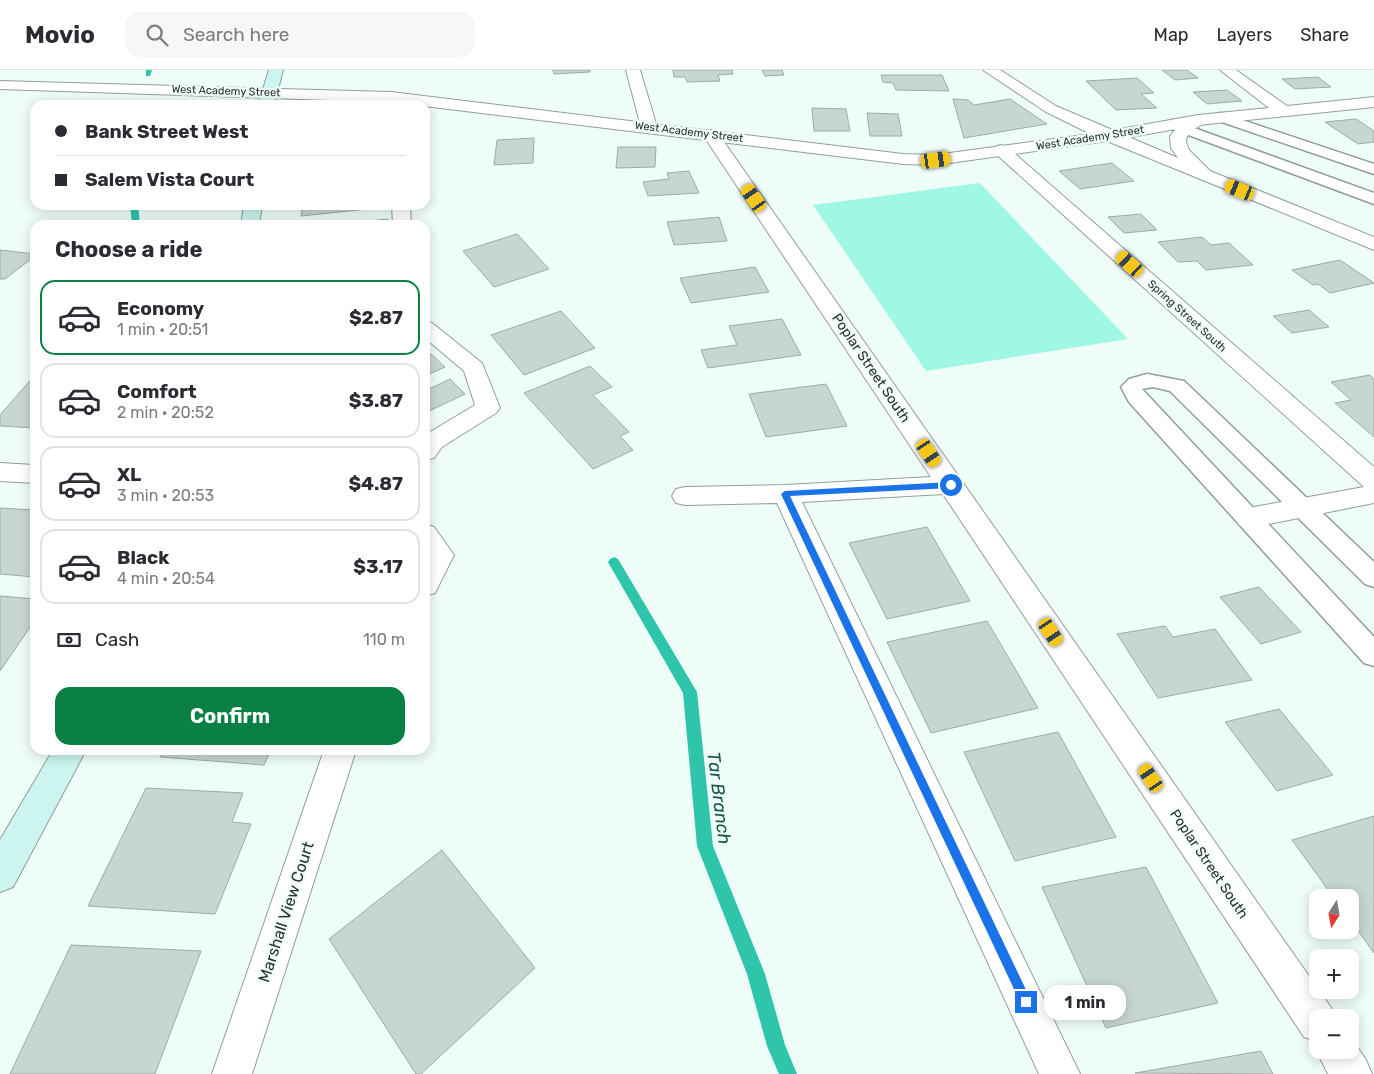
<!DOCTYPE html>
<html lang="en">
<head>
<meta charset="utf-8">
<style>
	body { margin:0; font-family:Rubik,sans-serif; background:#f7f7f7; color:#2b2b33; height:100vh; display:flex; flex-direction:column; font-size:19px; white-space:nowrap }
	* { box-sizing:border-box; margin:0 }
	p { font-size:16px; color:#7c7c81 }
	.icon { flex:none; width:28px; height:28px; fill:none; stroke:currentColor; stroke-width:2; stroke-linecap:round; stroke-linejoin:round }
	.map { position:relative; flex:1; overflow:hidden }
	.drawer { position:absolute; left:30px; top:150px; width:400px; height:535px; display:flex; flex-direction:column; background:#fff; border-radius:15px; box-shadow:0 2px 12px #0003 }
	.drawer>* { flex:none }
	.banner { position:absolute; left:30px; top:30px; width:400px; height:110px; border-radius:15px; box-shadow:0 2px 12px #0003; display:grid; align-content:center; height:110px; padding:0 25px; background:#fff }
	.needle { width:32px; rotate:191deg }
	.controls { position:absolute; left:1309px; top:819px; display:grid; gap:10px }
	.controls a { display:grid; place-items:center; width:50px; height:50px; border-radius:10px; background:#fff; box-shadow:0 2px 12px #0003; font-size:25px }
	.end { position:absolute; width:22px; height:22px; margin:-11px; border:6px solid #1a73e8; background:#fff; box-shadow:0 0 0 2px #fff }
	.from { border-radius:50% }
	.bubble { position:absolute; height:35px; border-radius:15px; background:#fff; box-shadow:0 2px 12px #0003; font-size:16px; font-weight:700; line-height:35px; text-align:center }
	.car { position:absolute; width:15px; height:30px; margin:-15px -8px; border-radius:6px; box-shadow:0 0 4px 1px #0007; background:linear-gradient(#f5c518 24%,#345 0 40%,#f5c518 0 76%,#345 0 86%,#f5c518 0) }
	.banner b { display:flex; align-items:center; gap:18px; height:48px; font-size:19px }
	.banner b+b { border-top:1px solid #e1e1e2 }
	.banner i { width:12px; height:12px; background:#2b2b33 }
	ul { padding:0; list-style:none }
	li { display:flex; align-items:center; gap:15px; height:75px; margin:0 10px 8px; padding:0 15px; border:2px solid #e1e1e2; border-radius:15px }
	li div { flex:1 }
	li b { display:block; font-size:19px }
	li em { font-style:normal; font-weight:700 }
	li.selected { border-color:#0b8043 }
	li>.icon { width:45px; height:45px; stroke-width:1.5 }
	h2 { padding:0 25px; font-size:22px; line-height:60px }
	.pay { display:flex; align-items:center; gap:12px; height:55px; padding:0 25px; font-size:19px }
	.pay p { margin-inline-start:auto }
	.action { display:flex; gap:10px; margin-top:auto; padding:10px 25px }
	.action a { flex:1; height:58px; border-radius:15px; background:#0b8043; color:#fff; font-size:20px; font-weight:700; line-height:58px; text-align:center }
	header { display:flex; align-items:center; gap:30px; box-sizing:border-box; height:70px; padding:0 25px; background:#fff; border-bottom:1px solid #e1e1e2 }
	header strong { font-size:24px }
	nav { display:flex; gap:28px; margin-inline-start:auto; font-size:18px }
	.search { width:350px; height:45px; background:#f7f7f7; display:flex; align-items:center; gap:12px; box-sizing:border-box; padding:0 18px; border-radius:15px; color:#7c7c81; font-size:19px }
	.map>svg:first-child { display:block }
	.green { fill:#9ff8e4 }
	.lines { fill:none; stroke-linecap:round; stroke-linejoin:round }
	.stream { fill:#2ec5ab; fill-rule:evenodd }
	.building { fill:#c8d6d2; stroke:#9daaa7 }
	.service-casing { stroke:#919e9b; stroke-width:3 }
	.minor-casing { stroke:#919e9b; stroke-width:2 }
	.tertiary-casing { stroke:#919e9b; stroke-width:2 }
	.secondary-casing { stroke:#919e9b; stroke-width:2 }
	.service { fill:#fff; fill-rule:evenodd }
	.minor { fill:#fff; fill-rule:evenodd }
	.tertiary { fill:#fff; fill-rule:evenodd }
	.secondary { fill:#cbf5ee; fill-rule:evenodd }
	.route { fill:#1a73e8 }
	.labels { text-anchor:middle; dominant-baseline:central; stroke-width:5; stroke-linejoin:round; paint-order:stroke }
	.far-street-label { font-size:11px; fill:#2c3130; stroke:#effdf9 }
	.street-label { font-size:14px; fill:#2c3130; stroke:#effdf9 }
	.near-street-label { font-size:16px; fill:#2c3130; stroke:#effdf9 }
	.near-water-label { font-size:18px; font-style:italic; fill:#195449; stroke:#effdf9 }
</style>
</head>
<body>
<header>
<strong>Movio</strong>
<div class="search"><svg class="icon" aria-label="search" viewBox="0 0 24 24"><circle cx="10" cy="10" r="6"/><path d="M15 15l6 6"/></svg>Search here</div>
<nav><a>Map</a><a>Layers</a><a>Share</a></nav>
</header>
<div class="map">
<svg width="1374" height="1004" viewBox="0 0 1374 1004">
	<rect width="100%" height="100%" fill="#effdf9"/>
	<path class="green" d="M980,113L1128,269L926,301L813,135Z"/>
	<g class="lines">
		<path class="stream" d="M146,0H152L150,6H146Z
			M130,135H138L140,155H132Z
			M614,487L618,489L697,622L713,776L765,904L785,975L797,1004H779L767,976L747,904L697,776L683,623L608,492L610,489Z"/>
	</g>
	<path class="building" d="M553,0H590V2L554,4Z
		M673,0H732L733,4L718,5L720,11L687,12L685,7H674Z
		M762,0H782L784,5L765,6Z
		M1162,0H1187L1198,8L1175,10Z
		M881,5H942L949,21L896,20L893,13L883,12Z
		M1318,7L1331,17L1295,19L1282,9Z
		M1137,8L1154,23L1141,24L1157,38L1116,40L1086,11Z
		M1227,20L1242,31L1207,34L1193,22Z
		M953,29L968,30L974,35L1010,29L1047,54L964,68Z
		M812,38L846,39L850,61H814Z
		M867,43L898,44L902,66H870Z
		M1356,49L1374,61V72L1358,74L1325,52Z
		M534,68L533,93L494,95L497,70Z
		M618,77H656L655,97L616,98Z
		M1112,93L1134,111L1080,119L1059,101Z
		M689,101L699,123L648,126L643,112L669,109L667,103Z
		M303,135H387V137L301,146Z
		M1141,144L1157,160L1124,163L1108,147Z
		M719,147L727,171L674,175L667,152Z
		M388,149V155H330Z
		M517,164L549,199L494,217L463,181Z
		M1202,167L1211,175L1229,173L1253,195L1206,200L1197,191L1178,192L1158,172Z
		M0,180L35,184V186L5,209H0Z
		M1340,190L1374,213L1330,223L1318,214L1313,215L1292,200Z
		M755,197L769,222L691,233L680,208Z
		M1309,240L1329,257L1292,263L1273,246Z
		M561,241L595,278L524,305L491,265Z
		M782,249L801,285L708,298L701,280L737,275L729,256Z
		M431,284L445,297L425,306V287Z
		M590,296L612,317L593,325L629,362L620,366L633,380L593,399L524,323Z
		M35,305V358L0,356V345Z
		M1370,305L1374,309V367L1335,333L1351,330L1331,312Z
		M450,309L465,324L425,343V319L427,320Z
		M826,314L847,356L766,367L749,324Z
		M0,438L35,440V507L0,504Z
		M927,457L970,531L887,549L849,473Z
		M1259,517L1301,562L1261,574L1220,527Z
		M0,526L35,529V550L0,601Z
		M987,551L1038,638L931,663L887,572Z
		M1165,556L1173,567L1215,559L1252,610L1158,628L1117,564Z
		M1279,639L1333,705L1277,721L1225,652Z
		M1058,662L1116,767L1015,791L964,682Z
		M164,680H271L264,695L160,687Z
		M146,718L243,723L232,752L251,754L215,844L88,836Z
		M1374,746V883L1350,850V828H1334L1292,770Z
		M442,780L535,898L421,1004H416L329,869Z
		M1146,797L1218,933L1106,958L1042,817Z
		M71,875L201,881L155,1004H10Z
		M1261,981L1273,1004L1135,1003Z"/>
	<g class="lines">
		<defs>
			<path id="service" d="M1221,43L1374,94V104L1216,50L1214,47L1216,44Z
				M1172,50L1374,123V134L1167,57L1165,54Z
				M1147,304L1184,311L1374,492V517L1365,514L1170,321L1153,317L1142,319L1374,567V596L1364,593L1129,332L1121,317L1129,309Z"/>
			<path id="minor" d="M626,0H640L657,57L655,60L649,62L641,57Z
				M1220,0H1236L1287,36L1374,27V37L1198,55L1109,71L1101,66L1109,61L1198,45L1269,38Z
				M711,60L717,62L1332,939L1335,948H1318V972L1304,967L943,424L802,432L1080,1004H1039L777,433L685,435L676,433L672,426L676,419L685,417L785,415L931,407L703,65Z
				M1001,75L1007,77L1374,397V433L1248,458L1239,455L1235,448L1239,441L1248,438L1364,417L995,83L993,80L995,77Z
				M392,135H410L411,155H393Z
				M425,251L432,253L482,293L500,338L496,343L442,377L434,388L425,390V365L475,335L464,301L425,268Z
				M0,393L35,395V413L0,411Z
				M425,454L434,457L454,485L435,523L425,526Z
				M324,680H356L252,1004H212Z
				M1350,966L1366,990L1372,1004H1328L1316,980L1318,976V980H1350Z"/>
			<path id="tertiary" d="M983,0H1000L1056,36L1178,88L1171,78L1170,66C1178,56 1189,43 1204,47L1206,50C1199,59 1187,59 1186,72L1189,80L1210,101L1374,167V180L1107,71L935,95L903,94L391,32L0,19V11L391,22L903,84L935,85L1091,64L1046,42Z"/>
			<path id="secondary" d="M269,0H283L274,35H258Z
				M244,135H262L259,155H241Z
				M53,680H86L13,817L0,822V770Z"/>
		</defs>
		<use href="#service" class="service-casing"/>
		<use href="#minor" class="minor-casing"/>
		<use href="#tertiary" class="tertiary-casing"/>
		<use href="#secondary" class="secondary-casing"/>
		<use href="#service" class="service"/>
		<use href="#minor" class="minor"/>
		<use href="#tertiary" class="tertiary"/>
		<use href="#secondary" class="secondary"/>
	</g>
	<path class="route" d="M951,412L954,415L951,418L790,426L1030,928L1032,932L1026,938L1022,936L781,424L785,421Z"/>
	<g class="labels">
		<g class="far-street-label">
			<text transform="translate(226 21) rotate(2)">West Academy Street</text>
			<text transform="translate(689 62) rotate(7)">West Academy Street</text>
			<text transform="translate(1090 68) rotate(-9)">West Academy Street</text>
			<text transform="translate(1187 246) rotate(42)">Spring Street South</text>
		</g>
		<g class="street-label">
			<text transform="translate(871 298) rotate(56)">Poplar Street South</text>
			<text transform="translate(1209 794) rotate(56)">Poplar Street South</text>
		</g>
		<g class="near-street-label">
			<text transform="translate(286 842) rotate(-72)">Marshall View Court</text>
		</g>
		<g class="near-water-label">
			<text transform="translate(719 728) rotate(83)">Tar Branch</text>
		</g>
	</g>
</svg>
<div class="controls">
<a><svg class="needle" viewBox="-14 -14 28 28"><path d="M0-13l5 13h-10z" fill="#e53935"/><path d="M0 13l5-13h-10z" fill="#7c7c81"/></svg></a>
<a>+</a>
<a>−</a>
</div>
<i class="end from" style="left:951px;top:415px"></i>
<i class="end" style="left:1026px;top:932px"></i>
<div class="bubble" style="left:1044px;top:915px;width:82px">1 min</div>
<i class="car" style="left:936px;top:90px;rotate:82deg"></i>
<i class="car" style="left:1240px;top:120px;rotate:292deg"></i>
<i class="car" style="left:754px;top:128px;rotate:325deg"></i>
<i class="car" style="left:1130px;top:194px;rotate:312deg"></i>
<i class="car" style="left:929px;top:383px;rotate:146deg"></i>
<i class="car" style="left:1051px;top:562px;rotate:146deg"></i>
<i class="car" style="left:1151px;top:708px;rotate:326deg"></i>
<div class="banner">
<b><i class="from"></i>Bank Street West</b>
<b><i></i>Salem Vista Court</b>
</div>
<section class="drawer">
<h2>Choose a ride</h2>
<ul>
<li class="selected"><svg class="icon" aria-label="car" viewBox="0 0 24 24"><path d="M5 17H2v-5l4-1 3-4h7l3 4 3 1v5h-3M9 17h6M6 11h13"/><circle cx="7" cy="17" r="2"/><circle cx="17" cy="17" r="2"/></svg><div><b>Economy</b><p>1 min · 20:51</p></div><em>$2.87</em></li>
<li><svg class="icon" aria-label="car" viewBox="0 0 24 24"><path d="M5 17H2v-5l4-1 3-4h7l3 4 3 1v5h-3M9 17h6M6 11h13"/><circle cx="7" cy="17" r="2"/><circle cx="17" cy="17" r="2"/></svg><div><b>Comfort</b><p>2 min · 20:52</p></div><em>$3.87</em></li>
<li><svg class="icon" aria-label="car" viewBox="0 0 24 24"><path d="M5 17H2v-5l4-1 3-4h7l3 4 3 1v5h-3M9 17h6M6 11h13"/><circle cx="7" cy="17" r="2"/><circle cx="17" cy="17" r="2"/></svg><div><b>XL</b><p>3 min · 20:53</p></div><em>$4.87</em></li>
<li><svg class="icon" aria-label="car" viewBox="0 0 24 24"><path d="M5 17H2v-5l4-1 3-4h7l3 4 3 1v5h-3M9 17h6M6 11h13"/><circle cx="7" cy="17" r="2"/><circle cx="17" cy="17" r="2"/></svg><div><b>Black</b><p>4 min · 20:54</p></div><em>$3.17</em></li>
</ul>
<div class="pay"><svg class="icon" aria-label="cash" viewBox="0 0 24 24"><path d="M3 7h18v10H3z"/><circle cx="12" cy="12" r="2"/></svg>Cash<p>110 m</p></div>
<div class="action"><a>Confirm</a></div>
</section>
</div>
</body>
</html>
